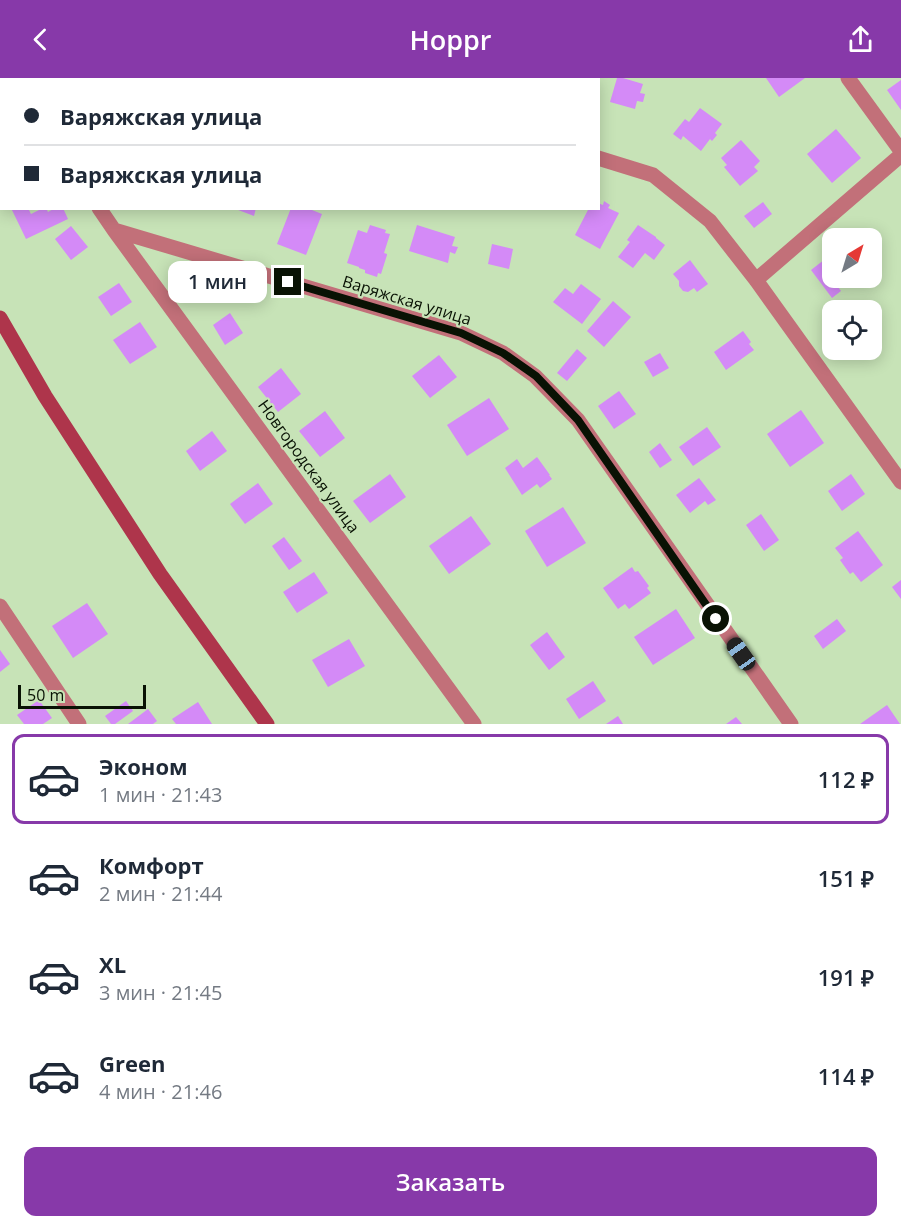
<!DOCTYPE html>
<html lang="ru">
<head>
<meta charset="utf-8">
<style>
	body { margin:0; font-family:"Open Sans",sans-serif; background:#f6f6f7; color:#1f2937; height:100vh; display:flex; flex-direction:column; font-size:22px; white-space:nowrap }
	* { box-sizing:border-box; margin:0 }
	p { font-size:20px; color:#747a83 }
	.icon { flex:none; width:33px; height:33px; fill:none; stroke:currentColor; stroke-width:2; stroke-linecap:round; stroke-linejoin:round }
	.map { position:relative; height:646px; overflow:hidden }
	.panel { display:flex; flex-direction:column; background:#fff; flex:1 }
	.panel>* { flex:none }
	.top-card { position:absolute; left:0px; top:0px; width:600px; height:132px; box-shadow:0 3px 15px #0003; display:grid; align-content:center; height:132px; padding:0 24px; background:#fff }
	.needle { width:39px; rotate:38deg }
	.tools { position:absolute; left:822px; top:150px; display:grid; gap:12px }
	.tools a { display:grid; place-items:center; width:60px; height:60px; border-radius:12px; background:#fff; box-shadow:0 3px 15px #0003; font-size:30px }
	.scale { position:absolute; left:18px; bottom:15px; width:128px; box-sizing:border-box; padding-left:6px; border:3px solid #091204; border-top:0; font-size:16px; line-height:21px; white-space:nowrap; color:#091204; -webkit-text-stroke:4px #c7e3b7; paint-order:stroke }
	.end { position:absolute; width:27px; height:27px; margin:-14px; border:8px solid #091204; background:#fff; box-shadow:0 0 0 3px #fff }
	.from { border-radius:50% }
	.bubble { position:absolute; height:42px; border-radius:12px; background:#fff; box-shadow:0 3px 15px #0003; font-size:20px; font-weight:600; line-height:42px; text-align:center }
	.car { position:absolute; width:18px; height:36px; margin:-18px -9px; border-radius:8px; box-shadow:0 0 4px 2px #0007; background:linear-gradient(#222 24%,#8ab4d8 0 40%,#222 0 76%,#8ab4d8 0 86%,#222 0) }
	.top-card b { display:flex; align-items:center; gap:21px; height:57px; font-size:22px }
	.top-card b+b { border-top:2px solid #e0e1e3 }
	.top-card i { width:15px; height:15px; background:#1f2937 }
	ul { padding:10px 0 0; list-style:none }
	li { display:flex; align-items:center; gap:18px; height:90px; margin:0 12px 9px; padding:0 12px; border:3px solid transparent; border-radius:12px }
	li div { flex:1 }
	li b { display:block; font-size:22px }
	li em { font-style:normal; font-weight:600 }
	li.current { border-color:#8739a9 }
	li>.icon { width:54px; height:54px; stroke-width:1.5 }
	.cta { display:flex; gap:12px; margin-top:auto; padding:12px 24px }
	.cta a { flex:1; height:69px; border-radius:12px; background:#8739a9; color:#fff; font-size:24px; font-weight:600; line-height:69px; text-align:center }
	header { display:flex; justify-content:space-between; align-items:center; height:78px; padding:0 24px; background:#8739a9; color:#fff; font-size:27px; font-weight:600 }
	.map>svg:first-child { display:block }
	.building { fill:#d48af7 }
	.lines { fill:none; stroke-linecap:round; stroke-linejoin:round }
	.minor { stroke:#c27079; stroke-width:15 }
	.secondary { stroke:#ae354b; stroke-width:15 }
	.route { stroke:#091204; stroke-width:8 }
	.labels { text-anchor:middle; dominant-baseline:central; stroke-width:4.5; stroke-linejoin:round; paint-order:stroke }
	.street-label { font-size:16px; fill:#091204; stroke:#c7e3b7 }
</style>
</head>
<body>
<header><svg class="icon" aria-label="back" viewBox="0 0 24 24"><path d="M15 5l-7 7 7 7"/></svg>Hoppr<svg class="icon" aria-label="share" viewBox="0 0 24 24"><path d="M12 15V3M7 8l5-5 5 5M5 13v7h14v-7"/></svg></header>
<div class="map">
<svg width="901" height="646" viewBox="0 0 901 646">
	<rect width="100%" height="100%" fill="#c7e3b7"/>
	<path class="building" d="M617,0H623L643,6L640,15L645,16L643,24L637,23L635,31L610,24Z
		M766,0H805L779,19Z
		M901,2V32L887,12Z
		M700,30L722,46L715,55L717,57L712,63L710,61L701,73L683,58L681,62L673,56L685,41L689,44Z
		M836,51L861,80L832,105L807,76Z
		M741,62L760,83L754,89L758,93L740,108L724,89L727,87L721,80Z
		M604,123L610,127L608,130L619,135L600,171L575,157L589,130H598V125L603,127Z
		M763,124L772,136L754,150L744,138Z
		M11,130H28L31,136L43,130H46L48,134L55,130H63L68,141L26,161Z
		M233,130H256L254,138Z
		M291,130H307L322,136L306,177L277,166Z
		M370,147L386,152L385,155L390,156L384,175L387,176V177L381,196L378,195L377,199L365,195V192L359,190V189L347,185L358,152L367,155Z
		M417,147L455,159L452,168L458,169L455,176L450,174L448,185L409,173Z
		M638,147L656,159V160L665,167L654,182L645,175L633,190L618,179L630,164L627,162Z
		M71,148L88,169L71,182L55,161Z
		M492,166L513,171L509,191L488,186Z
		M829,178L832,183V200H845L847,202L838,209L841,213L832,220L811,192Z
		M690,182L708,206L697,214L694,210L688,214L683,213L679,208V203L673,196Z
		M119,205L132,224L111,238L98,219Z
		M581,206L601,221L582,246L553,224L565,210L573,216Z
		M613,223L631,239L604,269L587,253Z
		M230,235L243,255L225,267L213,247Z
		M140,244L157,269L130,286L113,262Z
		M743,253L751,264L749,266L754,272L726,292L714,274Z
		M577,271L587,280L567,303L557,295Z
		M660,275L669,290L653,299L644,284Z
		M439,277L457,299L430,320L412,298Z
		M281,290L301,316L278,334L258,309Z
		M619,313L636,336L614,351L598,328Z
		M489,320L509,351L467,378L447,347Z
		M801,332L824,365L790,389L767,356Z
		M325,333L345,360L320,379L299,353Z
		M707,349L721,369L693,388L679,369Z
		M212,353L227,373L200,393L186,373Z
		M660,365L672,382L660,390L649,374Z
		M537,379L550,397H549L552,401L540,410L537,406L522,417L505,390L517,381L523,390Z
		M390,396L406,419L370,445L353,423Z
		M851,396L865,416L842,433L828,413Z
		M699,400L716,422L708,427L705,423L690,435L676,417Z
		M258,405L273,426L245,446L230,426Z
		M563,429L586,465L547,489L525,453Z
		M761,436L779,462L764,473L746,447Z
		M471,438L491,466L449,496L429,468Z
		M858,453L883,487L861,504L853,494L850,496L840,482L843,480L835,470Z
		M284,459L302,483L289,492L272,468Z
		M632,489L635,494L638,493L649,508L647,510L651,515L629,531L625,526L618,531L603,510Z
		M314,494L328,515L297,535L283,514Z
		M901,502V521L892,509Z
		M87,525L108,556L73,580L52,548Z
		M676,531L695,560L653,587L634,559Z
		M837,541L846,553L823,571L814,558Z
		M547,554L565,579L549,592L530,567Z
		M349,561L365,588L328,609L312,582Z
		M0,572L10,586L0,594Z
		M593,603L606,623L579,641L566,621Z
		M39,622L52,640L43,646H24L17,637Z
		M126,623L133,633L115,646H111L105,638Z
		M198,624L212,646H176L172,641Z
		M887,627L900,646H860Z
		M148,631L157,643L153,646H128Z
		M618,638L623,646H606Z
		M736,639L742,646H726Z"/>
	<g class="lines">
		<path class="minor" d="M333,0L339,2
			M848,0L901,73
			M96,2L97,0
			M531,2V0
			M598,80L653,97L710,143L756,202L901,404
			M99,130L114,152L461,255L503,275L535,298L578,342L791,646
			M114,152L474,646
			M756,202L901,77
			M0,528L79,646"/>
		<path class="secondary" d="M0,240L45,318L160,496L267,646"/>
	</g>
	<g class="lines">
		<path class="route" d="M288,204L461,255L503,275L536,298L578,342L716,541"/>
	</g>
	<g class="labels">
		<g class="street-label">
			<text transform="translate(407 222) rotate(17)">Варяжская улица</text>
			<text transform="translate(309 388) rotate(54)">Новгородская улица</text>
		</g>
	</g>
</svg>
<div class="tools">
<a><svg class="needle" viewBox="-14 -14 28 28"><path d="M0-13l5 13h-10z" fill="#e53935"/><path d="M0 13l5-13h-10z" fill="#747a83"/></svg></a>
<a><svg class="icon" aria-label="locate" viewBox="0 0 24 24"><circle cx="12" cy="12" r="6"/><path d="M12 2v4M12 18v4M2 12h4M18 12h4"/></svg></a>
</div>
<div class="scale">50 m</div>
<i class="end from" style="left:716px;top:541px"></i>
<i class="end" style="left:288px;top:204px"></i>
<div class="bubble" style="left:168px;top:183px;width:99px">1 мин</div>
<i class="car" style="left:741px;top:576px;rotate:325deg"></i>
<div class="top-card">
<b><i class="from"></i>Варяжская улица</b>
<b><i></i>Варяжская улица</b>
</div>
</div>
<section class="panel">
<ul>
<li class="current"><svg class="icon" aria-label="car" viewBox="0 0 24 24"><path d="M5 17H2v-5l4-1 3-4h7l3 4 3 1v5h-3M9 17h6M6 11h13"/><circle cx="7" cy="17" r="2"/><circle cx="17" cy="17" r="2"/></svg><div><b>Эконом</b><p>1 мин · 21:43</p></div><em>112 ₽</em></li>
<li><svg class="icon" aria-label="car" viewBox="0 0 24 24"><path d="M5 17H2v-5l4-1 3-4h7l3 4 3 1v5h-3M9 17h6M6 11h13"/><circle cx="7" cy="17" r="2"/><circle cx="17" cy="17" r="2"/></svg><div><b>Комфорт</b><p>2 мин · 21:44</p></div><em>151 ₽</em></li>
<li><svg class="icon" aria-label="car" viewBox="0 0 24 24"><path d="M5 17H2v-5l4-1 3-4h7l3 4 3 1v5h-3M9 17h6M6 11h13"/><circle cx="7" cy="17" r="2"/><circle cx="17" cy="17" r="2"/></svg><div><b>XL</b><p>3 мин · 21:45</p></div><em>191 ₽</em></li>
<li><svg class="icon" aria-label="car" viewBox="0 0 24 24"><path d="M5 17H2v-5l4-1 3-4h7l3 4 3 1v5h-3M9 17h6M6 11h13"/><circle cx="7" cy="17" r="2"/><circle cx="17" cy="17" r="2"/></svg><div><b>Green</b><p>4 мин · 21:46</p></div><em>114 ₽</em></li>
</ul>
<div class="cta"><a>Заказать</a></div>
</section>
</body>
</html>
